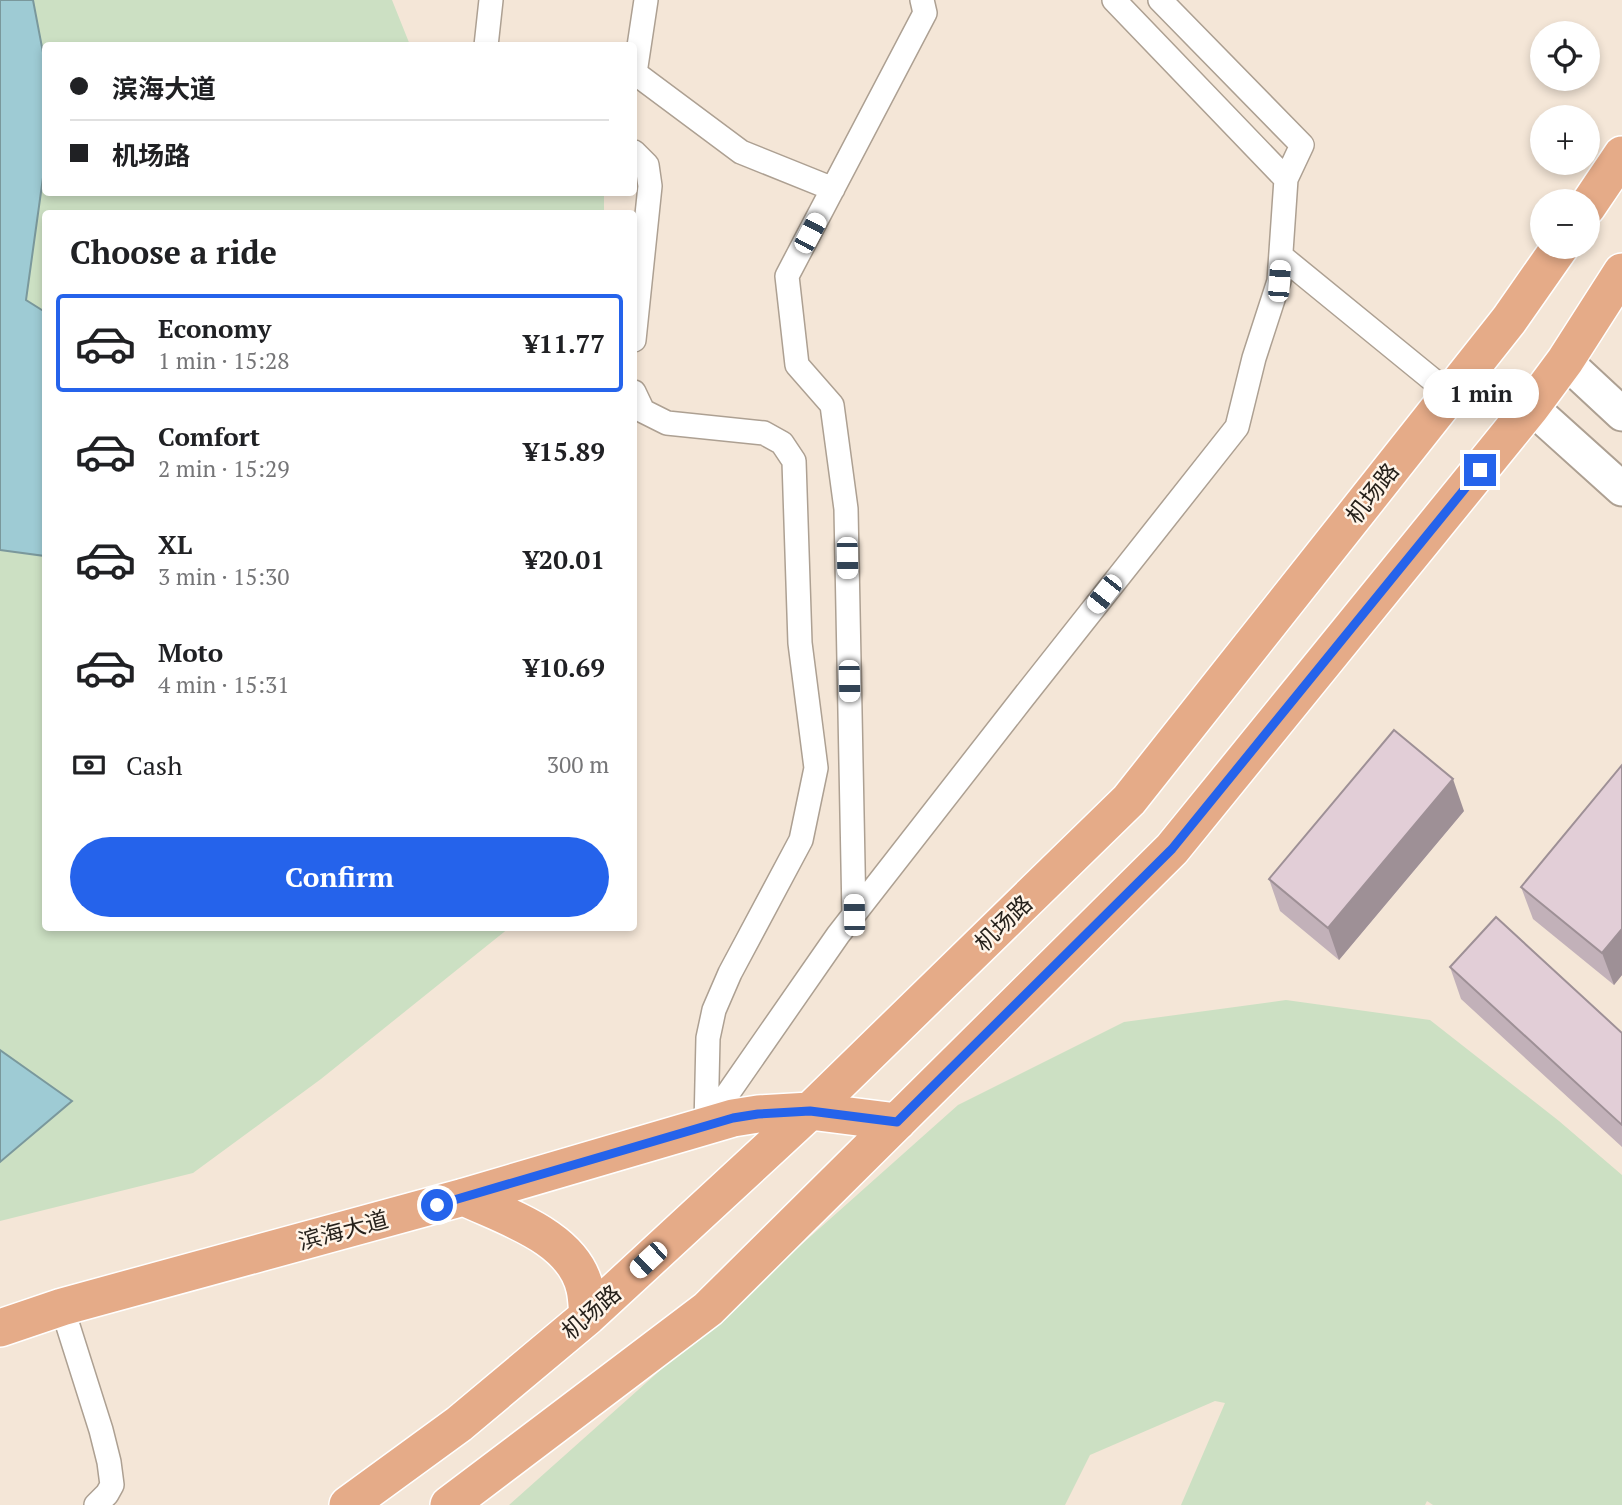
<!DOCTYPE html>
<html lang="en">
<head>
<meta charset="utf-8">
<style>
	body { margin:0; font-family:"PT Serif","Noto Sans SC",serif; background:#f2f2f2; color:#202124; height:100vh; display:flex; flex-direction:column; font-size:26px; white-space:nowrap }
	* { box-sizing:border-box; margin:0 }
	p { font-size:23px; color:#757577 }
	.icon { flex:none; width:38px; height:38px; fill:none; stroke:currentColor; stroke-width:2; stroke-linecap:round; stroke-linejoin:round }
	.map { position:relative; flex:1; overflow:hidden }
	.sheet { position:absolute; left:42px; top:210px; width:595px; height:721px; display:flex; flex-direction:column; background:#fff; border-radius:7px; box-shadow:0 4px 10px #0003 }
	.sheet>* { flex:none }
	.guide { position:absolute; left:42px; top:42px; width:595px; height:154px; border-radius:7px; box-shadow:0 4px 10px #0003; display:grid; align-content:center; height:154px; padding:0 28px; background:#fff }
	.buttons { position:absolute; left:1530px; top:21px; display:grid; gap:14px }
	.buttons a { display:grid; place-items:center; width:70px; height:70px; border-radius:50%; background:#fff; box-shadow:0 4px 10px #0003; font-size:35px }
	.end { position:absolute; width:32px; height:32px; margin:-16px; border:9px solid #2563eb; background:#fff; box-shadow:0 0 0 4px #fff }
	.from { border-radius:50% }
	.bubble { position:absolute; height:49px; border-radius:24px; background:#fff; box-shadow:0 4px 10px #0003; font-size:23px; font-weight:600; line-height:49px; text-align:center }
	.car { position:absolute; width:21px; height:42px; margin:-21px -10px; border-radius:9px; box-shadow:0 0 5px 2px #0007; background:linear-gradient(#fff 24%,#345 0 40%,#fff 0 76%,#345 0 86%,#fff 0) }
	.guide b { display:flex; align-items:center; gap:24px; height:66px; font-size:26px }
	.guide b+b { border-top:2px solid #e0e0e0 }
	.guide i { width:18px; height:18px; background:#202124 }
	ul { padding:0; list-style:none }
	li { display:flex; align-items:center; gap:21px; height:98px; margin:0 14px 10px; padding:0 14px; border:4px solid transparent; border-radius:7px }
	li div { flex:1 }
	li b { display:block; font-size:26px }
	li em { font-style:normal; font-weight:600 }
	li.on { border-color:#2563eb }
	li>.icon { width:63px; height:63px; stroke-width:1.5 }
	h2 { padding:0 28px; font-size:32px; line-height:84px }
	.pay { display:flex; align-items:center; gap:18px; height:77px; padding:0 28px; font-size:26px }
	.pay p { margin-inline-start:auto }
	.primary-button { display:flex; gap:14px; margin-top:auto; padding:14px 28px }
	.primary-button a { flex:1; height:80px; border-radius:42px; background:#2563eb; color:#fff; font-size:28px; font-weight:600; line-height:80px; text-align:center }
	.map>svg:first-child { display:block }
	.green { fill:#cce0c3 }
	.water { fill:#9ecbd4; stroke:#7a989c; stroke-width:2 }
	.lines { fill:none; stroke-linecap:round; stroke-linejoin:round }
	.street-casing { stroke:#ada092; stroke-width:26 }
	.secondary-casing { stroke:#ada092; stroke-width:37 }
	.primary-casing { stroke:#fff; stroke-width:40 }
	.street { stroke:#fff; stroke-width:23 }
	.secondary { stroke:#fff; stroke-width:33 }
	.primary { stroke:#e5ab88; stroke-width:37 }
	.wall { fill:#c2b1b9 }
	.shaded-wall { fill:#9e9096 }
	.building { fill:#e2ced7; stroke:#9e9096; stroke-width:2 }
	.route { stroke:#2563eb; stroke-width:9 }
	.labels { text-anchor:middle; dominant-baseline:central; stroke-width:5; stroke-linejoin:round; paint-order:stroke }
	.street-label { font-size:23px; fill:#26211b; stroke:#fff4e8 }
</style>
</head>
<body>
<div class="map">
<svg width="1622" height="1505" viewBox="0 0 1622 1505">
	<rect width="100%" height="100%" fill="#f4e6d7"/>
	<path class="green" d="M33,0H392L410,45L46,46L45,62Z
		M45,156L46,192L604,193V214H46L45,312L26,300Z
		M0,550L45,556L46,928H509L321,1079L193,1173L0,1221V1162L72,1101L0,1050Z
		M1286,1000L1430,1020L1559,1121L1622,1175V1505H1433L1427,1501L1425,1505H1181L1225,1403L1215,1401L1090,1455L1065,1505H509L958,1105L1124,1022Z"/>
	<path class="water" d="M0,0H33L45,63L46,156L26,300L45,312V556L0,550Z
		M0,1050L72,1101L0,1162Z"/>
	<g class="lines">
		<defs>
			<path id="street" d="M646,0L635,73L741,152L833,189
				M1114,0L1286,179
				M486,46L491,0
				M634,152L647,165L650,186L634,340
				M1281,256L1450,394
				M634,392L643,411L667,423L764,433L782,443L794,461L800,643L816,768L801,840L730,973L714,1010L708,1038L706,1125
				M854,915L846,509L832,405L797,365L787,276L925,13L922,0
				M706,1125L838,935L1022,699L1237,427L1254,358L1279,281L1286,179L1302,145L1160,0
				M62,1307L101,1430L109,1462L112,1485L107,1494L96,1505"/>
			<path id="secondary" d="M1565,361L1622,414
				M1531,407L1622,489"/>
			<path id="primary" d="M1587,207L1622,155
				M464,1197C506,1217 574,1237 585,1289C587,1298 587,1307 588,1316
				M0,1328L62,1307L464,1197L733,1118L758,1114L810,1111L897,1122
				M348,1505L459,1424L588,1316L810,1111L1129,800L1509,320L1560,247
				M449,1505L708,1309L1172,849L1531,407L1565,361L1622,272"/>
		</defs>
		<use href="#street" class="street-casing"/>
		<use href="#secondary" class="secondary-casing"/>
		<use href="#primary" class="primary-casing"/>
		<use href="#street" class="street"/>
		<use href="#secondary" class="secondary"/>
		<use href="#primary" class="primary"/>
	</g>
	<path class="wall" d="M1622,765V975L1614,985L1533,919L1521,887Z
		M1464,811L1339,960L1280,911L1269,879Z
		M1450,967L1622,1033V1147L1461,999Z"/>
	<path class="shaded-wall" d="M1453,779L1464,811L1339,960L1328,928Z
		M1622,929V975L1614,985L1602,953Z"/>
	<path class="building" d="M1394,730L1453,779L1328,928L1269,879Z
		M1622,765V929L1602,953L1521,887Z
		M1496,917L1622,1033V1125L1450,967Z"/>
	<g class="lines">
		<path class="route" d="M437,1205L733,1118L758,1114L810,1111L897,1122L1172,849L1480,470"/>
	</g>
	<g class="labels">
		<g class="street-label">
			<text transform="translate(1372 493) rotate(-52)">机场路</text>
			<text transform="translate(1003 923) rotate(-44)">机场路</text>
			<text transform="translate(343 1230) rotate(-15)">滨海大道</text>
			<text transform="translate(591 1312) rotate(-41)">机场路</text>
		</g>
	</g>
</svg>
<div class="buttons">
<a><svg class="icon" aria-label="locate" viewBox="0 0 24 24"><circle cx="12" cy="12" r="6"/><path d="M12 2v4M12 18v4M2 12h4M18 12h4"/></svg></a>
<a>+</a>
<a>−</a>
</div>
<i class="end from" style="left:437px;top:1205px"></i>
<i class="end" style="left:1480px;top:470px"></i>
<div class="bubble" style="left:1423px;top:369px;width:116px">1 min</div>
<i class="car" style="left:810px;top:233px;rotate:28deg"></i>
<i class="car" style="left:1279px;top:281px;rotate:4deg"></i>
<i class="car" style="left:847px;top:558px;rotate:179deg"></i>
<i class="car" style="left:1104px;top:594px;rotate:218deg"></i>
<i class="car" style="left:849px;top:681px;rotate:179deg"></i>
<i class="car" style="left:854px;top:915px;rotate:359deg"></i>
<i class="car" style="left:648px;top:1260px;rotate:227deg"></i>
<div class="guide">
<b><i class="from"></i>滨海大道</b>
<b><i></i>机场路</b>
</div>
<section class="sheet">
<h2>Choose a ride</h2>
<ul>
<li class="on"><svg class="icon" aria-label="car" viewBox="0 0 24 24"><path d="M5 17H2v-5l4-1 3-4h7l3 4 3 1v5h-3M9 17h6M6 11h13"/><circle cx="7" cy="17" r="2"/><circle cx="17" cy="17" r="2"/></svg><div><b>Economy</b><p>1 min · 15:28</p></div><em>¥11.77</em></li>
<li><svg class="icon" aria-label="car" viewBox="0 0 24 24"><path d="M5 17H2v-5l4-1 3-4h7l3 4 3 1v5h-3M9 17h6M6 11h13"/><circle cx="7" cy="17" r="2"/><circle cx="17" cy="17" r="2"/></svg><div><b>Comfort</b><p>2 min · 15:29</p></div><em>¥15.89</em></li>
<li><svg class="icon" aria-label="car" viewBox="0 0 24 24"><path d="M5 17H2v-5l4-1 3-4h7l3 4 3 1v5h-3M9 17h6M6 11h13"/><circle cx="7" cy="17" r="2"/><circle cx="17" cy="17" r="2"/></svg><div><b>XL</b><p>3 min · 15:30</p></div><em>¥20.01</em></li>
<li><svg class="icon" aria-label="car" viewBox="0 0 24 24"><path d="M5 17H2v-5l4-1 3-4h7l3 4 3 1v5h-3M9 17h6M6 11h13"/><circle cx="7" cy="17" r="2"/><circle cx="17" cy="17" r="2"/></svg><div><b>Moto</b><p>4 min · 15:31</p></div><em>¥10.69</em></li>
</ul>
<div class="pay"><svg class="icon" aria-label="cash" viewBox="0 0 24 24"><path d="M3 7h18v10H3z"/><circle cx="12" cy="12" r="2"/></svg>Cash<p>300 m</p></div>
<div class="primary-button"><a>Confirm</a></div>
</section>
</div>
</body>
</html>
